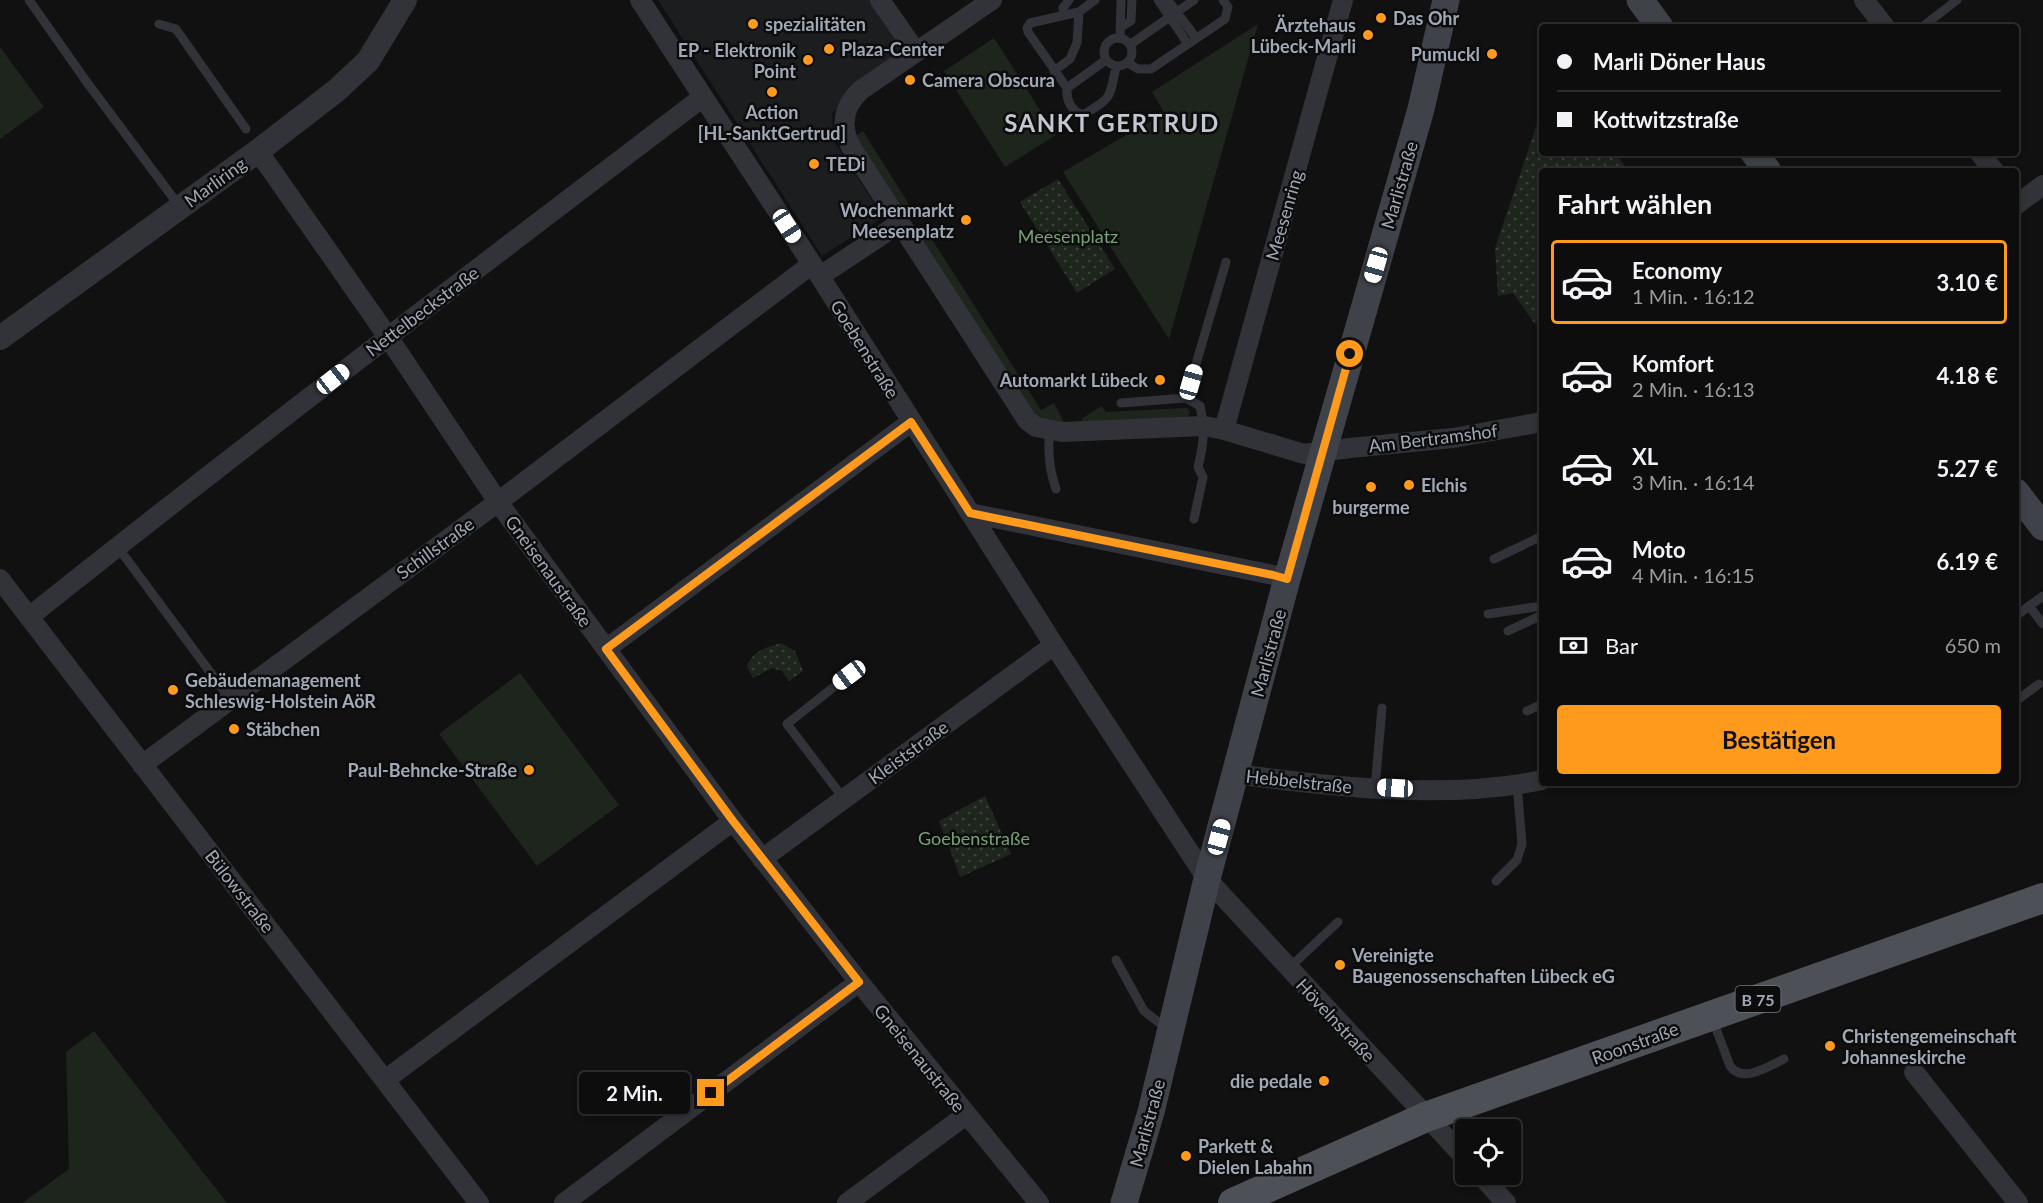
<!DOCTYPE html>
<html lang="de">
<head>
<meta charset="utf-8">
<style>
	body { margin:0; font-family:Lato,sans-serif; background:#161617; color:#f1f3f6; height:100vh; display:flex; flex-direction:column; font-size:22px; white-space:nowrap }
	* { box-sizing:border-box; margin:0 }
	p { font-size:20px; color:#9a9c9e }
	.icon { flex:none; width:33px; height:33px; fill:none; stroke:currentColor; stroke-width:2; stroke-linecap:round; stroke-linejoin:round }
	.map { position:relative; flex:1; overflow:hidden }
	.sheet { position:absolute; left:1539px; top:168px; width:480px; height:618px; display:flex; flex-direction:column; background:#0d0d0e; border-radius:6px; box-shadow:0 3px 9px #0003,0 0 0 2px #2d2d2e }
	.sheet>* { flex:none }
	.top-card { position:absolute; left:1539px; top:24px; width:480px; height:132px; border-radius:6px; box-shadow:0 3px 9px #0003,0 0 0 2px #2d2d2e; display:grid; align-content:center; height:132px; padding:0 18px; background:#0d0d0e }
	.fabs { position:absolute; left:1455px; top:1119px; display:grid; gap:12px }
	.fabs a { display:grid; place-items:center; width:66px; height:66px; border-radius:6px; background:#0d0d0e; box-shadow:0 3px 9px #0003,0 0 0 2px #2d2d2e; font-size:30px }
	.end { position:absolute; width:27px; height:27px; margin:-14px; border:8px solid #ff9a1c; background:#111; box-shadow:0 0 0 3px #111 }
	.from { border-radius:50% }
	.bubble { position:absolute; height:42px; border-radius:6px; background:#0d0d0e; box-shadow:0 3px 9px #0003,0 0 0 2px #2d2d2e; font-size:20px; font-weight:700; line-height:42px; text-align:center }
	.car { position:absolute; width:18px; height:36px; margin:-18px -9px; border-radius:8px; box-shadow:0 0 4px 2px #0007; background:linear-gradient(#fff 24%,#345 0 40%,#fff 0 76%,#345 0 86%,#fff 0) }
	.top-card b { display:flex; align-items:center; gap:21px; height:57px; font-size:22px }
	.top-card b+b { border-top:2px solid #2d2d2e }
	.top-card i { width:15px; height:15px; background:#f1f3f6 }
	ul { padding:0; list-style:none }
	li { display:flex; align-items:center; gap:18px; height:84px; margin:0 12px 9px; padding:0 6px; border:3px solid transparent; border-radius:6px }
	li div { flex:1 }
	li b { display:block; font-size:22px }
	li em { font-style:normal; font-weight:700 }
	li.selected { border-color:#ff9a1c }
	li>.icon { width:54px; height:54px; stroke-width:1.5 }
	h2 { padding:0 18px; font-size:27px; line-height:72px }
	.pay { display:flex; align-items:center; gap:15px; height:66px; padding:0 18px; font-size:22px }
	.pay p { margin-inline-start:auto }
	.button { display:flex; gap:12px; margin-top:auto; padding:12px 18px }
	.button a { flex:1; height:69px; border-radius:6px; background:#ff9a1c; color:#111; font-size:24px; font-weight:700; line-height:69px; text-align:center }
	.map>svg:first-child { display:block }
	.built { fill:#1c1d1f }
	.grass { fill:#1d251d }
	.park { fill:url(#park-dots) }
	.lines { fill:none; stroke-linecap:round; stroke-linejoin:round }
	.service { stroke:#313338; stroke-width:9 }
	.minor { stroke:#313338; stroke-width:20 }
	.tertiary { stroke:#313338; stroke-width:24 }
	.secondary { stroke:#3f4248; stroke-width:27 }
	.primary { stroke:#4d5057; stroke-width:30 }
	.route { stroke:#ff9a1c; stroke-width:8 }
	.poi-dot { fill:#ff9a1c; stroke:#0c0c0d; stroke-width:2 }
	.labels { text-anchor:middle; dominant-baseline:central; stroke-width:5; stroke-linejoin:round; paint-order:stroke }
	.shield { fill:#0c0c0d; stroke:#747a83; stroke-width:1.5 }
	.shield-label { font-size:16px; font-weight:bold; fill:#a0a9b5 }
	.poi-label { font-size:18px; font-weight:bold; fill:#a0a9b5; stroke:#0c0c0d; text-anchor:start }
	.street-label { font-size:18px; fill:#a0a9b5; stroke:#0c0c0d }
	.park-label { font-size:18px; fill:#77a275; stroke:#0c0c0d }
	.district-label { font-size:24px; font-weight:bold; letter-spacing:1.5px; fill:#c2c7d0; stroke:#0c0c0d }
</style>
</head>
<body>
<div class="map">
<svg width="2043" height="1203" viewBox="0 0 2043 1203">
	<defs>
		<pattern id="park-dots" width="8" height="8" patternUnits="userSpaceOnUse" patternTransform="scale(1.5)"><rect width="8" height="8" fill="#1d251d"/><path d="M2 2h.1M6 6h.1" fill="none" stroke="#3b423c" stroke-width="1.8" stroke-linecap="round"/></pattern>
	</defs>
	<rect width="100%" height="100%" fill="#111112"/>
	<path class="built" d="M658,0H888L924,52L832,113L833,140L883,217L822,256Z"/>
	<path class="grass" d="M1258,24L1169,339L1063,172L1138,128L1165,114L1152,92Z
		M994,38L1056,135L1005,167L944,71Z
		M0,47L44,107L0,139Z
		M863,131L915,214L908,218L854,138Z
		M928,233L1041,410L1054,403L1065,424L1039,421L919,239Z
		M1102,406L1106,412L1185,408H1187L1190,413L1186,419L1084,422L1081,419Z
		M520,673L619,805L537,866L439,734Z
		M94,1031L227,1203H22L69,1169L66,1052Z"/>
	<path class="park" d="M1542,109V153H1615L1629,171H1542V320L1535,324L1513,293L1498,296L1495,248Z
		M1058,179L1115,269L1077,293L1020,202Z
		M781,643L795,651L803,671L789,681L782,671L772,668L753,678L747,666C754,650 765,648 781,643Z
		M985,796L1011,854L960,877L939,821Z"/>
	<g class="lines">
		<path class="service" d="M29,0L86,81L180,207
			M1095,0L1079,12L1030,23L1027,28L1028,32L1067,88C1066,100 1071,111 1083,115C1112,97 1109,100 1116,67
			M1158,0L1188,44
			M1168,0L1196,38
			M1064,15L1063,8L1069,0
			M159,24L176,29L246,129
			M1121,27L1131,21L1132,0
			M1922,27L1957,0
			M1104 52a14 14 0 1 1 28 0a14 14 0 1 1-28 0Z
			M1120,38L1121,0
			M1131,44L1194,0
			M1128,63L1138,69H1151L1225,19L1228,7L1223,0
			M1054,71L1070,59L1077,43L1079,12
			M1067,88L1106,60
			M1186,398L1226,262
			M1121,403L1186,398L1200,406C1205,430 1204,443 1198,467L1203,477L1194,519
			M1050,430C1047,452 1049,469 1056,489
			M117,546L230,699
			M1494,559L1542,536
			M2043,596L2029,606L2043,624
			M1488,614L1542,606
			M2016,616L2029,606
			M1508,631L1542,615
			M2016,701L2039,684
			M1527,711L1542,704
			M1375,788L1382,708
			M844,799L787,724L849,675
			M1496,881L1517,860L1522,844L1517,784
			M1116,960L1144,1011L1166,1028
			M1289,968L1338,922
			M1712,1018L1730,1066C1743,1084 1769,1066 1784,1059"/>
		<path class="minor" d="M640,0L812,264L1054,645L1207,879L1466,1159
			M880,0L916,52
			M992,0L861,90C843,106 840,126 851,147L1027,420L1036,427L1062,432L1204,426L1224,430L1304,454L1350,448L1453,438L1542,422
			M1864,0L1885,27
			M258,151L388,337L498,502L733,821L859,982L1039,1203
			M1980,153L1994,171
			M2016,205L2043,185
			M820,276L900,223
			M1224,430L1343,0
			M970,513L1273,575L1287,579
			M0,579L479,1203
			M29,617C251,440 477,269 703,97
			M606,649L911,422
			M142,765L498,502L812,264
			M1236,774C1332,787 1447,800 1542,780
			M762,859L1054,645
			M1914,1072L2018,1203
			M385,1080L733,821
			M1480,1174L1506,1203
			M564,1203L859,982
			M847,1203L966,1115"/>
		<path class="tertiary" d="M0,338L258,151L337,90L368,61L405,0"/>
		<path class="secondary" d="M1640,0L1660,27
			M1754,153L1768,171
			M2016,492L2043,527
			M1124,1203L1151,1112L1207,879L1287,579L1421,109L1446,0"/>
		<path class="primary" d="M1233,1203L1426,1117L2043,898"/>
	</g>
	<g class="lines">
		<path class="route" d="M711,1093L859,982L733,821L606,649L911,422L970,513L1273,575L1287,579L1350,354"/>
	</g>
	<g class="poi-dot">
		<circle cx="1381" cy="18" r="6"/>
		<circle cx="753" cy="24" r="6"/>
		<circle cx="1368" cy="35" r="6"/>
		<circle cx="829" cy="49" r="6"/>
		<circle cx="1492" cy="54" r="6"/>
		<circle cx="808" cy="60" r="6"/>
		<circle cx="910" cy="80" r="6"/>
		<circle cx="772" cy="92" r="6"/>
		<circle cx="814" cy="164" r="6"/>
		<circle cx="966" cy="220" r="6"/>
		<circle cx="1160" cy="380" r="6"/>
		<circle cx="1409" cy="485" r="6"/>
		<circle cx="1371" cy="487" r="6"/>
		<circle cx="173" cy="690" r="6"/>
		<circle cx="234" cy="729" r="6"/>
		<circle cx="529" cy="770" r="6"/>
		<circle cx="1340" cy="965" r="6"/>
		<circle cx="1830" cy="1046" r="6"/>
		<circle cx="1324" cy="1081" r="6"/>
		<circle cx="1186" cy="1156" r="6"/>
	</g>
	<g class="labels">
		<rect class="shield" x="1735.5" y="986" width="45" height="26" rx="4.5"/>
		<g class="shield-label">
			<text x="1758" y="999">B 75</text>
		</g>
		<g class="poi-label">
			<text x="1393" y="18">Das Ohr</text>
			<text x="765" y="24">spezialitäten</text>
			<text x="1356" y="25" text-anchor="end">Ärztehaus<tspan x="1356" dy="21">Lübeck-Marli</tspan></text>
			<text x="841" y="49">Plaza-Center</text>
			<text x="796" y="50" text-anchor="end">EP - Elektronik<tspan x="796" dy="21">Point</tspan></text>
			<text x="1480" y="54" text-anchor="end">Pumuckl</text>
			<text x="922" y="80">Camera Obscura</text>
			<text x="772" y="112" text-anchor="middle">Action<tspan x="772" dy="21">[HL-SanktGertrud]</tspan></text>
			<text x="826" y="164">TEDi</text>
			<text x="954" y="210" text-anchor="end">Wochenmarkt<tspan x="954" dy="21">Meesenplatz</tspan></text>
			<text x="1148" y="380" text-anchor="end">Automarkt Lübeck</text>
			<text x="1421" y="485">Elchis</text>
			<text x="1371" y="507" text-anchor="middle">burgerme</text>
			<text x="185" y="680">Gebäudemanagement<tspan x="185" dy="21">Schleswig-Holstein AöR</tspan></text>
			<text x="246" y="729">Stäbchen</text>
			<text x="517" y="770" text-anchor="end">Paul-Behncke-Straße</text>
			<text x="1352" y="955">Vereinigte<tspan x="1352" dy="21">Baugenossenschaften Lübeck eG</tspan></text>
			<text x="1842" y="1036">Christengemeinschaft<tspan x="1842" dy="21">Johanneskirche</tspan></text>
			<text x="1312" y="1081" text-anchor="end">die pedale</text>
			<text x="1198" y="1146">Parkett &amp;<tspan x="1198" dy="21">Dielen Labahn</tspan></text>
		</g>
		<g class="street-label">
			<text transform="translate(215 182) rotate(-36)">Marliring</text>
			<text transform="translate(1399 185) rotate(-74)">Marlistraße</text>
			<text transform="translate(1284 215) rotate(-74)">Meesenring</text>
			<text transform="translate(422 311) rotate(-37)">Nettelbeckstraße</text>
			<text transform="translate(865 349) rotate(58)">Goebenstraße</text>
			<text transform="translate(1433 438) rotate(-7)">Am Bertramshof</text>
			<text transform="translate(435 548) rotate(-36)">Schillstraße</text>
			<text transform="translate(549 571) rotate(54)">Gneisenaustraße</text>
			<text transform="translate(1268 653) rotate(-75)">Marlistraße</text>
			<text transform="translate(908 752) rotate(-36)">Kleiststraße</text>
			<text transform="translate(1299 781) rotate(6)">Hebbelstraße</text>
			<text transform="translate(240 891) rotate(52)">Bülowstraße</text>
			<text transform="translate(1336 1020) rotate(47)">Hövelnstraße</text>
			<text transform="translate(1635 1043) rotate(-20)">Roonstraße</text>
			<text transform="translate(920 1058) rotate(51)">Gneisenaustraße</text>
			<text transform="translate(1147 1123) rotate(-75)">Marlistraße</text>
		</g>
		<g class="park-label">
			<text x="1068" y="236">Meesenplatz</text>
			<text x="974" y="838">Goebenstraße</text>
		</g>
		<g class="district-label">
			<text x="1112" y="122">SANKT GERTRUD</text>
		</g>
	</g>
</svg>
<div class="fabs">
<a><svg class="icon" aria-label="locate" viewBox="0 0 24 24"><circle cx="12" cy="12" r="6"/><path d="M12 2v4M12 18v4M2 12h4M18 12h4"/></svg></a>
</div>
<i class="end from" style="left:1350px;top:354px"></i>
<i class="end" style="left:711px;top:1093px"></i>
<div class="bubble" style="left:579px;top:1072px;width:111px">2 Min.</div>
<i class="car" style="left:787px;top:226px;rotate:147deg"></i>
<i class="car" style="left:1376px;top:265px;rotate:196deg"></i>
<i class="car" style="left:333px;top:379px;rotate:52deg"></i>
<i class="car" style="left:1191px;top:382px;rotate:16deg"></i>
<i class="car" style="left:849px;top:675px;rotate:233deg"></i>
<i class="car" style="left:1395px;top:788px;rotate:273deg"></i>
<i class="car" style="left:1219px;top:837px;rotate:15deg"></i>
<div class="top-card">
<b><i class="from"></i>Marli Döner Haus</b>
<b><i></i>Kottwitzstraße</b>
</div>
<section class="sheet">
<h2>Fahrt wählen</h2>
<ul>
<li class="selected"><svg class="icon" aria-label="car" viewBox="0 0 24 24"><path d="M5 17H2v-5l4-1 3-4h7l3 4 3 1v5h-3M9 17h6M6 11h13"/><circle cx="7" cy="17" r="2"/><circle cx="17" cy="17" r="2"/></svg><div><b>Economy</b><p>1 Min. · 16:12</p></div><em>3.10 €</em></li>
<li><svg class="icon" aria-label="car" viewBox="0 0 24 24"><path d="M5 17H2v-5l4-1 3-4h7l3 4 3 1v5h-3M9 17h6M6 11h13"/><circle cx="7" cy="17" r="2"/><circle cx="17" cy="17" r="2"/></svg><div><b>Komfort</b><p>2 Min. · 16:13</p></div><em>4.18 €</em></li>
<li><svg class="icon" aria-label="car" viewBox="0 0 24 24"><path d="M5 17H2v-5l4-1 3-4h7l3 4 3 1v5h-3M9 17h6M6 11h13"/><circle cx="7" cy="17" r="2"/><circle cx="17" cy="17" r="2"/></svg><div><b>XL</b><p>3 Min. · 16:14</p></div><em>5.27 €</em></li>
<li><svg class="icon" aria-label="car" viewBox="0 0 24 24"><path d="M5 17H2v-5l4-1 3-4h7l3 4 3 1v5h-3M9 17h6M6 11h13"/><circle cx="7" cy="17" r="2"/><circle cx="17" cy="17" r="2"/></svg><div><b>Moto</b><p>4 Min. · 16:15</p></div><em>6.19 €</em></li>
</ul>
<div class="pay"><svg class="icon" aria-label="cash" viewBox="0 0 24 24"><path d="M3 7h18v10H3z"/><circle cx="12" cy="12" r="2"/></svg>Bar<p>650 m</p></div>
<div class="button"><a>Bestätigen</a></div>
</section>
</div>
</body>
</html>
